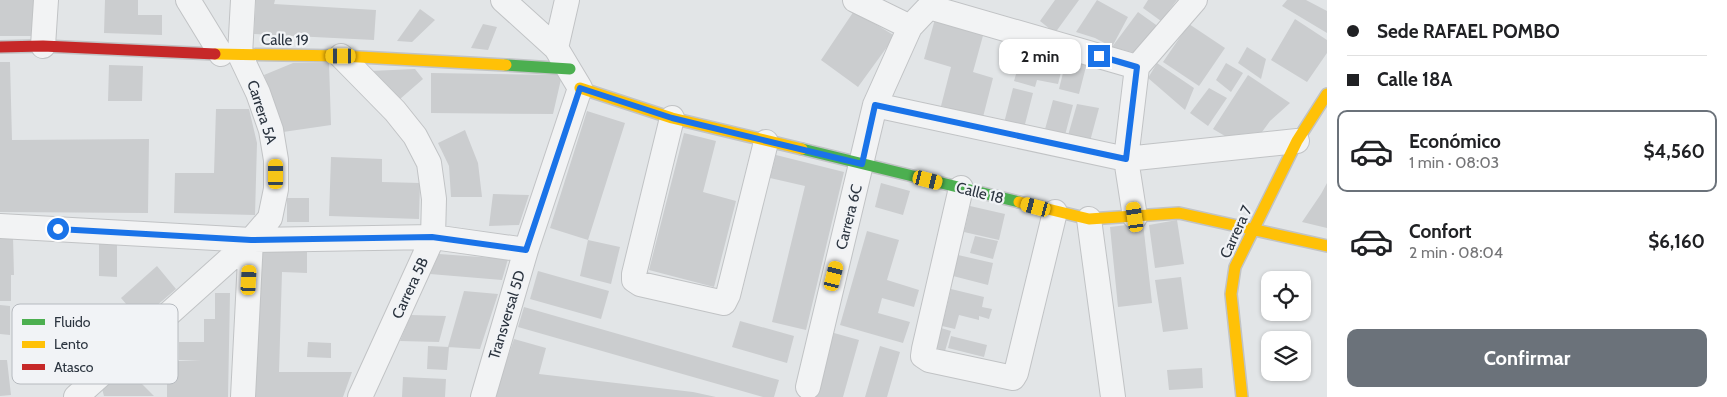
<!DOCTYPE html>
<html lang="es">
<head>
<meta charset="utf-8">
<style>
	body { margin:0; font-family:Cabin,sans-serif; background:#f6f6f6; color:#202124; height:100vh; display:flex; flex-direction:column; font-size:19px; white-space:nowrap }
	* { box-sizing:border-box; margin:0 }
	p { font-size:16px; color:#757577 }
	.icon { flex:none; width:28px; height:28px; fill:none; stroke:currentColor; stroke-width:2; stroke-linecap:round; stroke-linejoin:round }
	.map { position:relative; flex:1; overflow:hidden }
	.sheet { display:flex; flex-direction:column; background:#fff; width:400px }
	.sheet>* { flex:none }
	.hud { display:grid; align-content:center; height:110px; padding:0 20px; background:#fff }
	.controls { position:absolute; left:1261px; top:271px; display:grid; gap:10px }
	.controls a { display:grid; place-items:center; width:50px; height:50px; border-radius:10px; background:#fff; box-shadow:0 1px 4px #0004; font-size:25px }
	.end { position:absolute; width:22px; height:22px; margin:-11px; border:6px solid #1a73e8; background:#fff; box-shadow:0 0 0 2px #fff }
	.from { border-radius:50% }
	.bubble { position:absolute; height:35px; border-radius:10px; background:#fff; box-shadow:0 1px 4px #0004; font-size:16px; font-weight:800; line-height:35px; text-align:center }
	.car { position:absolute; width:15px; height:30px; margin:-15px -8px; border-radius:6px; box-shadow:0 0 4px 1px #0007; background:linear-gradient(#f5c518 24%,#345 0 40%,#f5c518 0 76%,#345 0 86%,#f5c518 0) }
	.hud b { display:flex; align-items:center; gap:18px; height:48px; font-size:19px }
	.hud b+b { border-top:1px solid #e0e0e0 }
	.hud i { width:12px; height:12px; background:#202124 }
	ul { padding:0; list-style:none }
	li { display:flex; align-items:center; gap:15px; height:82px; margin:0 10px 8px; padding:0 10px; border:2px solid transparent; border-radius:10px }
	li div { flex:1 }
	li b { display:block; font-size:19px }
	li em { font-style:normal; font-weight:800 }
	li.on { border-color:#6b727a }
	li>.icon { width:45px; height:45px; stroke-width:1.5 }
	.primary-button { display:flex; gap:10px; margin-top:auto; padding:10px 20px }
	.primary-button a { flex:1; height:58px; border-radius:10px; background:#6b727a; color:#fff; font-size:20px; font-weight:800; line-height:58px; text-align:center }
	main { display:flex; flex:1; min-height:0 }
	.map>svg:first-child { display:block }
	.building { fill:#cbcdcf }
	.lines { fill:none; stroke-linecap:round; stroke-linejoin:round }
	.street-casing { stroke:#c1c3c5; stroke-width:26 }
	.fast-casing { stroke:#c1c3c5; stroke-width:14 }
	.slow-casing { stroke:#c1c3c5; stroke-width:14 }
	.jam-casing { stroke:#c1c3c5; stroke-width:14 }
	.street { stroke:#f2f3f4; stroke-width:24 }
	.fast { stroke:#4caf50; stroke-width:11 }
	.slow { stroke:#ffc107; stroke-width:11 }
	.jam { stroke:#c62828; stroke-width:11 }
	.route { stroke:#1a73e8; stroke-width:6 }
	.labels { text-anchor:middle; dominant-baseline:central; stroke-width:4.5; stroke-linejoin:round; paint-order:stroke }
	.street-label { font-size:15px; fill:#2b343f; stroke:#f1f3f6 }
	.key { fill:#f1f3f6; stroke:#b6babf; stroke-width:1 }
	.key-label { font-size:14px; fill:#2b343f }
</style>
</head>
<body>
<main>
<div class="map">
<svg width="1327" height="397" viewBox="0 0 1327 397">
	<rect width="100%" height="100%" fill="#e2e5e7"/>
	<path class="building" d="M0,0H35V36H0Z
		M105,0H138V15H162V35L104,33Z
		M256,0H275L274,4L376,10L374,40L254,34Z
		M1055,0H1079L1055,33L1040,21Z
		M1097,0L1128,17L1112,47L1095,38L1076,32Z
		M1148,0H1177L1161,21L1143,8Z
		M1287,0H1306L1327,11V33L1282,6Z
		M420,9L435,20L412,42L397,41Z
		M854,11L895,36L858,87L821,60Z
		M1138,12L1159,27L1140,54L1112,47Z
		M935,19L984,32L973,72L993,78L983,117L941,106L951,67L924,59Z
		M1295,19L1327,40V53L1307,82L1271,60Z
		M483,24L497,27L488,50L471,48Z
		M1189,24L1225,48L1199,86L1163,62Z
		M1026,40L1067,48L1058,84L1037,80L1035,87L1014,81Z
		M1247,47L1266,59L1261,79L1238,63Z
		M1069,49L1089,55L1079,94L1059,89Z
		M0,62H10L12,140L149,139L148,213L0,212Z
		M293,63H329L331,125L283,132L264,75Z
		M1157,63L1194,88L1185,110L1148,78Z
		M1226,63L1243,73L1231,92L1216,80Z
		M109,65L143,66L142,101H108Z
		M415,69L423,79L400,99L370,71Z
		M431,73L562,75L553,114L431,113Z
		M1248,75L1290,103L1270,121L1262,132L1225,136L1213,129Z
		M1013,88L1033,93L1024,128L1004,123Z
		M1209,88L1227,98L1208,126L1190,113Z
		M1053,100L1073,105L1064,139L1044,133Z
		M1077,104L1099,108L1089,145L1067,139Z
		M216,109H249L257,143L255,215L174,213L175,173H214Z
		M587,111L625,123L588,240L550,228Z
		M465,130L478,163L482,197H451L449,166L438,143Z
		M684,133L716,141L703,192L736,201L714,287L649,270Z
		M776,155L844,172L806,330L772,322L805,186L770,178Z
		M331,157L382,159V182L420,183L419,219L329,216Z
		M881,183L910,191L903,215L875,207Z
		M1327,183V228L1302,222L1321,194Z
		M493,194L529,195L519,225L489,226Z
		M287,198H309V222H287Z
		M970,206L1005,214L999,240L964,232Z
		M1177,220L1184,264L1155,268L1149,225Z
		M1143,223L1152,303L1118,307L1110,227Z
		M867,231L899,240L887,280L919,290L914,307L882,298L878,313L910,322L903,343L840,325Z
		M975,236L998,241L993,259L970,253Z
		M0,237H13L14,275H11V301H0Z
		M588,240L620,247L611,284L580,276Z
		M99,244H117V277L99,276Z
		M263,247H307V273L282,272L279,372H352L343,397H255L258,279Z
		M439,254L508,259L502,280L430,274Z
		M958,255L993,263L988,285L953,276Z
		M157,266L176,289L140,320L121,298Z
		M538,271L609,291L601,319L530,299Z
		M1181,277L1188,329L1163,332L1155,280Z
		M951,289L984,297L982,307L992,309L989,319L979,316V320L959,315L955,329L942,326Z
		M464,291L498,294L480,349L448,347Z
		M215,293H230L228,397H167V361H201L179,360V342H204V319H215Z
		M0,305L10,306V335L0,334Z
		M524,307L779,380L774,397H763L518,327Z
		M411,315L446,316L439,342L400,341Z
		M740,321L794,336L787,363L732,347Z
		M941,328L951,331L945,351L935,349Z
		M834,333L859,340L843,397H816Z
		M951,336L987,345L984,357L948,348Z
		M514,339L546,348L539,374L693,392L716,397H494Z
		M308,342L331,343V358L307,357Z
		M428,346L449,347L447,370L427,369Z
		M880,346L900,352L887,397H865Z
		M0,360H7L11,395L0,396Z
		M124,366L154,396H104L101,385Z
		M1202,368L1203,388L1169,390L1167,370Z
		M403,377L446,379L445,397H402Z"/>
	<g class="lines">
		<defs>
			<path id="street" d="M188,0L221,54
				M855,0L910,27
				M929,7L1137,67
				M43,46L46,0
				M556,48L567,0
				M341,56L395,111L415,136L429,163L434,199L433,237L360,397
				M875,105L1126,159L1297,141
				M672,118L634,274V280L640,284L724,303L728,295L766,142
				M961,188L924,349L923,356L929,360L1013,378L1016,373L1055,212
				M1135,217L1126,159L1137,67L1195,0
				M1089,219L1113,397
				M0,226L251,240L433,237L526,250
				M808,387L875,105L910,27L929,7L932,0
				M76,397L251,240L270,218L276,189V160L271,130L258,93L240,55L243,0
				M243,397L251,240
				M483,397L526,250L580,88L556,48L503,0"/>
			<path id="fast" d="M506,65L570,69
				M802,149L1019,202"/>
			<path id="slow" d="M215,54L341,56L506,65
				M580,88L672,118L802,149
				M1019,202L1089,219L1179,213L1327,246
				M1242,397L1231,294L1235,267L1297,141L1327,94"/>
			<path id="jam" d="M0,47L43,46L215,54"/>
		</defs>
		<use href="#street" class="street-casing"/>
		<use href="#fast" class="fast-casing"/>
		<use href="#slow" class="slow-casing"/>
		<use href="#jam" class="jam-casing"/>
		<use href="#street" class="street"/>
		<use href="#fast" class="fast"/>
		<use href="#slow" class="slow"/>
		<use href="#jam" class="jam"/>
	</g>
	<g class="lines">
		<path class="route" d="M58,229L251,240L432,237L526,250L580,88L672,118L862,164L875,105L1126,159L1137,67L1099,56"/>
	</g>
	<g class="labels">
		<g class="street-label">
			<text transform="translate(285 40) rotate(1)">Calle 19</text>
			<text transform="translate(262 112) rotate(72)">Carrera 5A</text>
			<text transform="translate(980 193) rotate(14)">Calle 18</text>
			<text transform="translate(849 217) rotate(-76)">Carrera 6C</text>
			<text transform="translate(1236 232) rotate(-65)">Carrera 7</text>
			<text transform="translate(410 288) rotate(-65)">Carrera 5B</text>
			<text transform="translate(507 315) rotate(-73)">Transversal 5D</text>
		</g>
	</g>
	<rect x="12" y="304" width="166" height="80" rx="8" class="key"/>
	<rect x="22" y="319" width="23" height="6" fill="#4caf50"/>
	<rect x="22" y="341" width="23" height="7" fill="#ffc107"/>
	<rect x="22" y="364" width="23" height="6" fill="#c62828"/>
	<g class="key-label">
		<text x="54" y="327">Fluido</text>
		<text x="54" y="349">Lento</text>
		<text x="54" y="372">Atasco</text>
	</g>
</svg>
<div class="controls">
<a><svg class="icon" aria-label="locate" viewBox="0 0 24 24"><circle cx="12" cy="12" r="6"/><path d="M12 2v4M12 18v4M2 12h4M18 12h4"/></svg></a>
<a><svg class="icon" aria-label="layers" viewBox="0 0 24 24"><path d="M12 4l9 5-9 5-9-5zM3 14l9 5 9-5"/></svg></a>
</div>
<i class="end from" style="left:58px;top:229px"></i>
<i class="end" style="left:1099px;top:56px"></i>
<div class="bubble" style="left:999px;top:39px;width:82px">2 min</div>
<i class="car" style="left:341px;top:56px;rotate:270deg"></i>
<i class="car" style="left:276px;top:174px;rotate:0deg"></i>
<i class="car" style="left:928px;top:180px;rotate:104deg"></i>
<i class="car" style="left:1036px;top:207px;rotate:285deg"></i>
<i class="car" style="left:1135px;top:217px;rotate:352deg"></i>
<i class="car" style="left:834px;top:276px;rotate:14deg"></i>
<i class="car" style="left:249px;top:280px;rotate:3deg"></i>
</div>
<section class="sheet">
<div class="hud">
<b><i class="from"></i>Sede RAFAEL POMBO</b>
<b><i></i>Calle 18A</b>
</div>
<ul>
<li class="on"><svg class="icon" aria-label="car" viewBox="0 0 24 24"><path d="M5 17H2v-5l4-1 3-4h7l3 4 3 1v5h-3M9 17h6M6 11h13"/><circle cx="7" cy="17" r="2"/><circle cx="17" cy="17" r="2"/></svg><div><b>Económico</b><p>1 min · 08:03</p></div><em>$4,560</em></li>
<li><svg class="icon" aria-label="car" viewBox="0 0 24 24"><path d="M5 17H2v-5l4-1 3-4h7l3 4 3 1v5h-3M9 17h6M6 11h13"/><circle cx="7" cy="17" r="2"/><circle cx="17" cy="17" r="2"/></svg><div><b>Confort</b><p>2 min · 08:04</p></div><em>$6,160</em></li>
</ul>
<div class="primary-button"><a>Confirmar</a></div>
</section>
</main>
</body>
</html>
